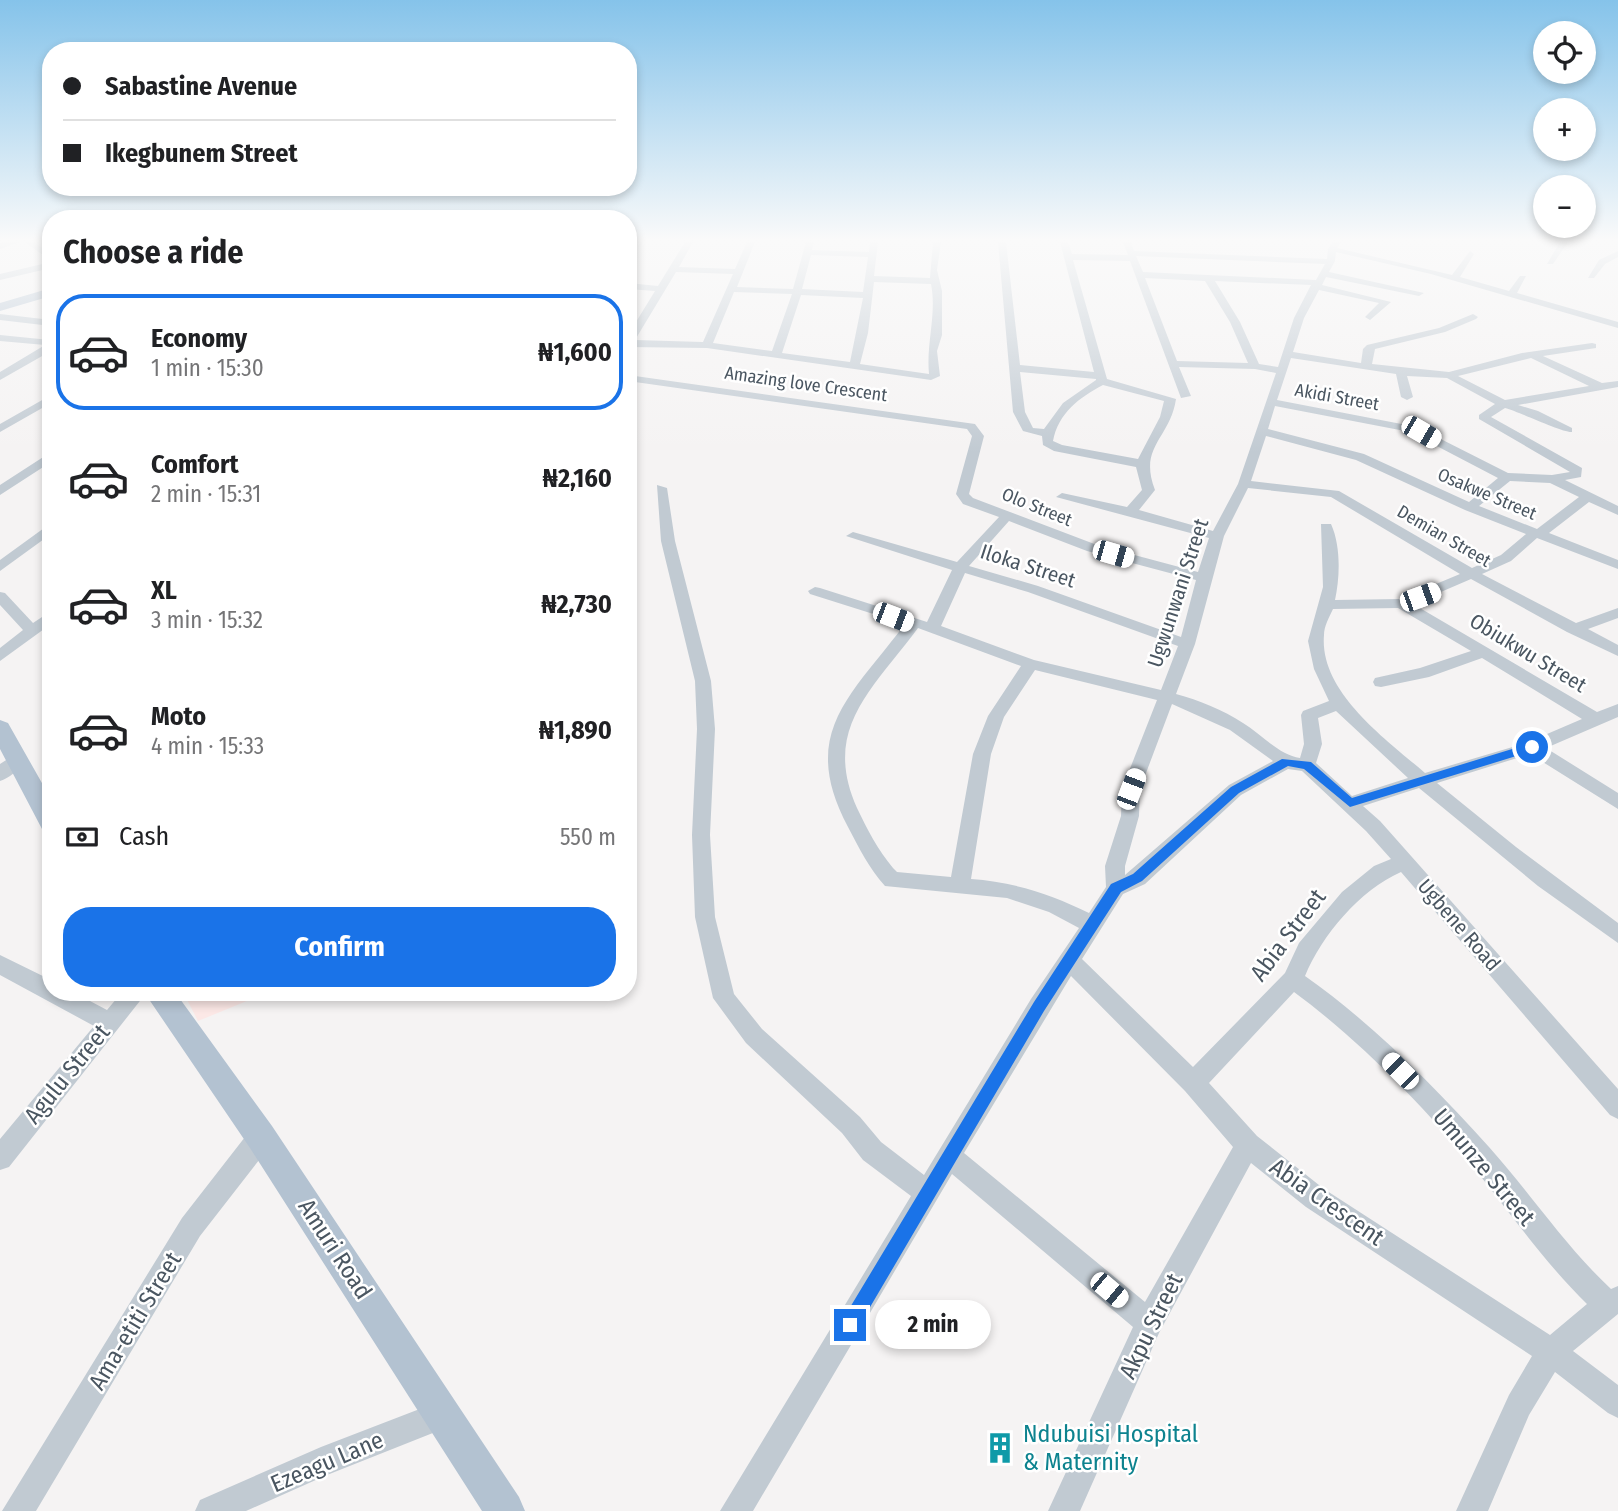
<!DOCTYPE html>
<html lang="en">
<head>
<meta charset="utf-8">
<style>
	body { margin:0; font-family:"Fira Sans Condensed",sans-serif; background:#f2f2f2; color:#202124; height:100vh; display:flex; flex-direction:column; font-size:26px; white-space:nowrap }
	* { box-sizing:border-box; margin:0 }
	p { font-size:23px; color:#757577 }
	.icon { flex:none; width:38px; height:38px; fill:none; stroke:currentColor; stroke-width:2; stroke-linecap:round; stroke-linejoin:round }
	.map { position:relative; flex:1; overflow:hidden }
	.side { position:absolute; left:42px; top:210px; width:595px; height:791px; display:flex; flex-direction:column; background:#fff; border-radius:28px; box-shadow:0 4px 10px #0003 }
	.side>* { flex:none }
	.top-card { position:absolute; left:42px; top:42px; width:595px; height:154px; border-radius:28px; box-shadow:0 4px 10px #0003; display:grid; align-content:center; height:154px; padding:0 21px; background:#fff }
	.controls { position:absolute; left:1533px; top:21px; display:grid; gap:14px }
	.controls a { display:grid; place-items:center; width:63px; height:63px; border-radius:50%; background:#fff; box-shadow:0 4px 10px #0003; font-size:35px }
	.end { position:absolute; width:32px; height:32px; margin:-16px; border:9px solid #1a73e8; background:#fff; box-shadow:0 0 0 4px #fff }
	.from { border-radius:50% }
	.bubble { position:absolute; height:49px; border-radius:24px; background:#fff; box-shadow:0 4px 10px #0003; font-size:23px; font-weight:700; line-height:49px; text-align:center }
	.car { position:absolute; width:21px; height:42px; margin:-21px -10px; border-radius:9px; box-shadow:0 0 5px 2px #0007; background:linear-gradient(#fff 24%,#345 0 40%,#fff 0 76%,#345 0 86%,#fff 0) }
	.top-card b { display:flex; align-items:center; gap:24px; height:66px; font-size:26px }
	.top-card b+b { border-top:2px solid #e0e0e0 }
	.top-card i { width:18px; height:18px; background:#202124 }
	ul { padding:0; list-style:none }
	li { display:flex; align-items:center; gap:21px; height:116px; margin:0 14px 10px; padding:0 7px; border:4px solid transparent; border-radius:28px }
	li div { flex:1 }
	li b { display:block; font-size:26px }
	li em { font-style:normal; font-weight:700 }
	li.current { border-color:#1a73e8 }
	li>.icon { width:63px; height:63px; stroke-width:1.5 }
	h2 { padding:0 21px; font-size:32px; line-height:84px }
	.pay { display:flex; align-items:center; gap:18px; height:77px; padding:0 21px; font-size:26px }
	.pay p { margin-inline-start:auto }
	.primary-button { display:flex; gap:14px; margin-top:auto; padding:14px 21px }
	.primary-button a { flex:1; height:80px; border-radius:28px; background:#1a73e8; color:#fff; font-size:28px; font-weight:700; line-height:80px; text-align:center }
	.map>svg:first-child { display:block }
	.medical { fill:#fce8e6 }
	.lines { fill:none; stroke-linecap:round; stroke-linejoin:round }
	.minor { fill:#c1cad2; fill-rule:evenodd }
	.major { fill:#b3c2d1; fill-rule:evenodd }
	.route { fill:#1a73e8 }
	.labels { text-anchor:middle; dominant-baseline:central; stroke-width:5; stroke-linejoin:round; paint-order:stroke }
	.far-street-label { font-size:18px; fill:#4a5661; stroke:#fff }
	.street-label { font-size:21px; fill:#4a5661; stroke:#fff }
	.near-street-label { font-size:24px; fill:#4a5661; stroke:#fff }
	.near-culture-label { font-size:24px; fill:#0d838f; stroke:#fff; text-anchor:start }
</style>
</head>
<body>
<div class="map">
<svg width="1618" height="1511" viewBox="0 0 1618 1511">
	<rect width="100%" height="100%" fill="#f5f3f3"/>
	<path class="medical" d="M183,992H269L198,1021Z"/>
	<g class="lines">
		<path class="minor" d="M7,242H20L0,249V243Z
			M25,242H34L51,254V261Z
			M685,242H693L679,267L735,269L747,242H755L737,287L793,289L806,242H814L812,250L869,252L870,242H878L874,276L930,278L933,242H941L937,270L942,291V335L937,351L940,376L931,380L707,348L628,347V335L655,291L628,289V283L658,286ZM811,255L868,257L863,292L802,289ZM676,272L733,274L703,342L635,340ZM874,282L931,284C937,314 926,343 929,374L860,364L868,333ZM734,292L792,294L772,351L713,343ZM801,295L863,298L850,362L782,353Z
			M998,242H1006L1020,365L1094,372L1060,242H1068L1072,254L1128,255L1123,242H1131L1134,251L1327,259L1328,249L1333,242H1341L1337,248L1452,275L1470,251L1474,254L1460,277L1509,291L1520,276H1526L1517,293L1618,322V328L1431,274L1336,252L1335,261L1329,272L1424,293L1419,296L1326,277L1322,285L1391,302L1370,320L1365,317L1379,303L1319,290L1304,318L1293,352L1361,363L1363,349L1367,345L1439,328L1473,314L1478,317L1476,319L1445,332L1375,349L1372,364L1449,372L1522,353L1592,343L1596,344V348L1543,356L1602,383L1618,381V387L1518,405L1538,411L1572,428V432C1563,433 1520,412 1505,408L1491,417L1582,468L1581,477L1565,480L1618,506V515L1589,502L1549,533L1618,560V569L1537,538L1511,561L1482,574L1576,623L1618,608V618L1588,629L1618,645V656L1567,632L1471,579L1413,604L1597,712L1618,704V717L1546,748L1618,793V809L1530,754L1437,783L1516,847L1618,923V943L1538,886L1419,788L1363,806L1380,821L1618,1089V1119L1610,1115L1401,872C1360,890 1322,935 1305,976C1373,1024 1433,1085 1489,1147C1531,1194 1565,1246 1611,1289L1618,1286V1314L1573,1351L1618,1385V1418L1608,1413L1555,1372L1529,1415L1488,1511H1456L1509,1395L1532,1356L1306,1207L1251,1163L1159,1333L1080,1511H1048L1133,1327L952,1174L753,1511H720L911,1196L863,1160L842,1133L746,1043L713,998L695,917L692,835L697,729L695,681L661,541L657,485L667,488L675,541L711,681L715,729L710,835L715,917L734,994L762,1029L860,1117L881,1142L924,1175L1031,999L1079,928L1049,912L1007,898L885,886C869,868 859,848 848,827C798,733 851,696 905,624L810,594L808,591L815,587L820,588L927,622L952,570L846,536L853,532L957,562L999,517L963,504L956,494L972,436L967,429L628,381V375L975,424L984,436L969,494L973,498L1097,545L1198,572L1209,538L1056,497L1062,493L1127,507L1142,490L1136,467L1054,451L1043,445L1042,436L1023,431L1013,412ZM1136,256L1325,264L1316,280L1143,272ZM1073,260L1130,261L1181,398L1191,396L1179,367L1255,369L1276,373L1238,484L1213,531L1139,510L1155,490C1138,446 1170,439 1176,399L1107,379ZM1145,278L1205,281L1230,322L1248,363L1177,361ZM1215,281L1311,285L1294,318L1278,367L1259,364L1240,322ZM1291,358L1396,374L1401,397L1407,400L1413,397L1407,376L1447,378L1495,404L1479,415V419L1570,472L1552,475L1508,473L1417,427L1277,400ZM1531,358L1589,386L1505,400L1458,376ZM1020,372L1096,379V380L1063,403L1044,429L1033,428L1025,412ZM1103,385L1164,401L1160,417L1138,459L1062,445L1053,441C1058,413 1080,397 1103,385ZM1275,406L1410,432L1498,478L1469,502L1364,454L1268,429ZM1266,436L1356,460L1465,510L1526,534L1501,555L1472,568L1339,491L1251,481ZM1510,481L1550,483L1579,497L1537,529L1479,506ZM1248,488L1331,497L1460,574L1400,599L1335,600C1340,577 1341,546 1331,524H1321L1323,587L1308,641L1314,669L1329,701L1303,711L1301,715L1304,744L1300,758C1279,755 1261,734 1243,723C1223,710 1199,700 1176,694L1195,644L1224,536ZM1009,521L1087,551L1196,580L1181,637L1038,586L969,566ZM965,573L1028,592L1178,646L1161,690L1034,660L941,626ZM1398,608L1471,651L1420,668L1375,678L1373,682L1375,686L1381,687L1429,677L1482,658L1582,719L1526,743L1425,773C1387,740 1319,692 1324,635C1324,626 1329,618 1333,609ZM918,628L1021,666L988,716L973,754L951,877L897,872L893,868C878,850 867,829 857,808C821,728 874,688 918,628ZM1035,670L1157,700L1122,789L1121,816L1105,866L1106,887L1089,913C1051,894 1013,882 971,879L991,754L1004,717ZM1172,704L1230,730L1273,761L1229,785L1125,875V866L1139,816L1140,789ZM1336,711L1408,778L1352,796L1316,763L1322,744L1318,718ZM1288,769L1302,771L1366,831L1391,859L1374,866L1342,892L1299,943L1285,973L1193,1067L1082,959L1123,894L1145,884L1241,795ZM1071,976L1185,1091L1233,1147L1145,1302L964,1153ZM1294,992C1358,1039 1425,1107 1474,1168C1511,1214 1545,1263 1587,1304L1550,1335L1324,1189L1257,1136L1209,1083Z
			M1560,242H1568L1553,264H1547Z
			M1618,251V257L1605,264L1594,278H1588L1599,260Z
			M51,262V268L0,280V274Z
			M0,314L51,320V326L0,320Z
			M0,335L50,340L51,351L0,380V372L45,345L0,341Z
			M51,395V403L0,432V424Z
			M51,452V462L0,495V485Z
			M51,523V534L0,571V560Z
			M0,592L5,593L33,623L51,611V624L0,661V648L23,630L0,605Z
			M17,753L23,755L26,759C21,768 10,778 0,781V764Z
			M0,955L51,980V992H73L107,1010L122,992H147L9,1167L0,1170V1139L94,1026L0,975Z
			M261,1125L270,1128L273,1137L270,1146L200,1236L36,1511H2L182,1218L252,1128Z
			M443,1400L453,1405L458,1415L453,1425L327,1475L246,1511H195L200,1500L321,1447Z"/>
		<path class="major" d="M51,288V296L0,311V303Z
			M0,720L8,723L51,799V831L42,829L0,749Z
			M144,992H175L272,1126L519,1497L525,1511H482L250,1148Z"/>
	</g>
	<linearGradient id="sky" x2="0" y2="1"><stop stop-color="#85c3ea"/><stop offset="0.53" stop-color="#fafafa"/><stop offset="1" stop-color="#fafafa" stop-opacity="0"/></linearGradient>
	<rect width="1618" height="453" fill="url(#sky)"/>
	<path class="route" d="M1532,743L1538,747L1536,750L1350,807L1304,769L1288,766L1239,793L1142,881L1121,892L1044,1011L856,1331L850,1334L843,1331L841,1325L843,1319L1034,1002L1111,884L1133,874L1231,787L1282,759L1311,762L1352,798Z"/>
	<defs>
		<symbol id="building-bare" viewBox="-9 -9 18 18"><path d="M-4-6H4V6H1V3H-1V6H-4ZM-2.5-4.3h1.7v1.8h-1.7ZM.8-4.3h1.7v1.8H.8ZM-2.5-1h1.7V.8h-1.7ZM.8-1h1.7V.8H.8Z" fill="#0f9aa8" stroke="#fff" stroke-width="2.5" paint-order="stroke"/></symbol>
	</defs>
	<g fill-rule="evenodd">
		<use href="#building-bare" x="978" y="1426" width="44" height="44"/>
	</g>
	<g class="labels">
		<g class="far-street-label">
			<text transform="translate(806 384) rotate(8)">Amazing love Crescent</text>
			<text transform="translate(1337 397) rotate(10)">Akidi Street</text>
			<text transform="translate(1487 494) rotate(23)">Osakwe Street</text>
			<text transform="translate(1037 507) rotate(22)">Olo Street</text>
			<text transform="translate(1444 536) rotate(30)">Demian Street</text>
		</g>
		<g class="street-label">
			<text transform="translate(1028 566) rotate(18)">Iloka Street</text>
			<text transform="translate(1178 593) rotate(-72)">Ugwunwani Street</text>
			<text transform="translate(1528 653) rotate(31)">Obiukwu Street</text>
			<text transform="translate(1459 925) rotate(49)">Ugbene Road</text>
		</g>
		<g class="near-street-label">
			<text transform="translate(1288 935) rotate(-53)">Abia Street</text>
			<text transform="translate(67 1074) rotate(-51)">Agulu Street</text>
			<text transform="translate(1484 1167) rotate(50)">Umunze Street</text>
			<text transform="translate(1327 1202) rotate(35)">Abia Crescent</text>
			<text transform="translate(335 1249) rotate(57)">Amuri Road</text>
			<text transform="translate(135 1321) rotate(-59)">Ama-etiti Street</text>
			<text transform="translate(1151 1326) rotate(-64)">Akpu Street</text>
			<text transform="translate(327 1462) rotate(-23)">Ezeagu Lane</text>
		</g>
		<g class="near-culture-label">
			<text x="1023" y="1434">Ndubuisi Hospital<tspan x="1023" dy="28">&amp; Maternity</tspan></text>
		</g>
	</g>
</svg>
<div class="controls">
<a><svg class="icon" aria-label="locate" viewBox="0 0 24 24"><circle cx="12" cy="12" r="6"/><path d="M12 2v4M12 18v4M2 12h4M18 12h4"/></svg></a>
<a>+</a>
<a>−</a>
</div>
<i class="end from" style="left:1532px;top:747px"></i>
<i class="end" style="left:850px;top:1325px"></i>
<div class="bubble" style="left:875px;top:1300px;width:116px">2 min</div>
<i class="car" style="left:1421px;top:432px;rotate:120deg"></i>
<i class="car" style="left:1113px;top:554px;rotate:106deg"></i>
<i class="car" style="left:1420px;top:597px;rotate:70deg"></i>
<i class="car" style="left:893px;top:617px;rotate:111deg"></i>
<i class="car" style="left:1131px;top:789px;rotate:21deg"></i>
<i class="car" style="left:1400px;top:1071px;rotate:315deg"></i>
<i class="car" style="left:1109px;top:1290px;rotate:130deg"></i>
<div class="top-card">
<b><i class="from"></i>Sabastine Avenue</b>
<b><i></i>Ikegbunem Street</b>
</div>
<section class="side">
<h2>Choose a ride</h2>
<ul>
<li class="current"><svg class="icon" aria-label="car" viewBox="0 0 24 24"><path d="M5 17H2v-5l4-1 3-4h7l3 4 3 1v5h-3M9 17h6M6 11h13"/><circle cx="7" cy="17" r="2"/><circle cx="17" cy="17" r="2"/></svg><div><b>Economy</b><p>1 min · 15:30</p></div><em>₦1,600</em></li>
<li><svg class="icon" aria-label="car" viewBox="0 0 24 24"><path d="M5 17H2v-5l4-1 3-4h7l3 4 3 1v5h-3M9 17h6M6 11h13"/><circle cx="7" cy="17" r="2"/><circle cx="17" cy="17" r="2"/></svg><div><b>Comfort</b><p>2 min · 15:31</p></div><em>₦2,160</em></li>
<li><svg class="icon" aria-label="car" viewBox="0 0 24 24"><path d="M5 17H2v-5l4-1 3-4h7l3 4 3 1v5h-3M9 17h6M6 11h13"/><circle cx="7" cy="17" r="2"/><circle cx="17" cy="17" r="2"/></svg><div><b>XL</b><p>3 min · 15:32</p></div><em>₦2,730</em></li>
<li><svg class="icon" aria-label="car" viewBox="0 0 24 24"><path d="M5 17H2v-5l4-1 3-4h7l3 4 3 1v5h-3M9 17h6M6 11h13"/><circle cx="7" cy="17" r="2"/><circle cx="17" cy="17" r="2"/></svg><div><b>Moto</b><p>4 min · 15:33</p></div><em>₦1,890</em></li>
</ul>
<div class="pay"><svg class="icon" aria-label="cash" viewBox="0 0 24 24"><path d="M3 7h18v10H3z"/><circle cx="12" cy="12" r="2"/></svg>Cash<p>550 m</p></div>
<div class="primary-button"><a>Confirm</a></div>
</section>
</div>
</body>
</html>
